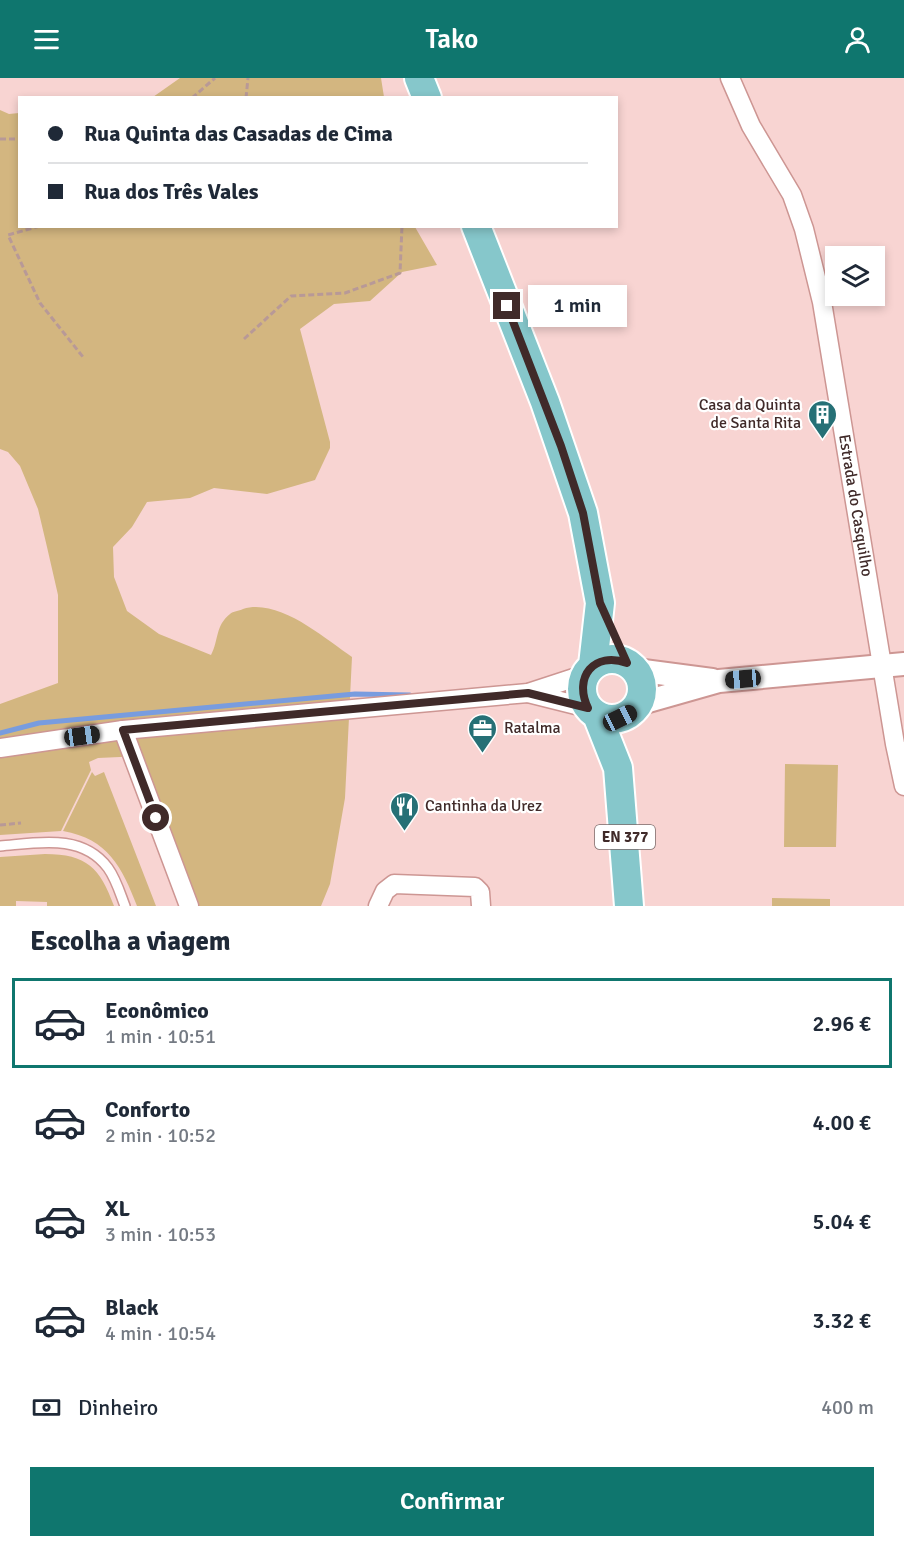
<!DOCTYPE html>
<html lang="pt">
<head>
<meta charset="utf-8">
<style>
	body { margin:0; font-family:Signika,sans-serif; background:#f2f2f3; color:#1f2937; height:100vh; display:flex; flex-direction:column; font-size:22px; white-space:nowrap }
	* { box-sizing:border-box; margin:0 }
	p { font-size:20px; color:#747a83 }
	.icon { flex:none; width:33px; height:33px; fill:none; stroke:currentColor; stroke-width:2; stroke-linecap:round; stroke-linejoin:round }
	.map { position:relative; height:828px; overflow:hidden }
	.sheet { display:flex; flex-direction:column; background:#fff; flex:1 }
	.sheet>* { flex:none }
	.guide { position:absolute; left:18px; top:18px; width:600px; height:132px; border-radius:0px; box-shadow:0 3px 9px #0003; display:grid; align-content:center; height:132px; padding:0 30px; background:#fff }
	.fabs { position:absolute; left:825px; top:168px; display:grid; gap:12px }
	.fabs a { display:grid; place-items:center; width:60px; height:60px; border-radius:0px; background:#fff; box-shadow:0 3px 9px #0003; font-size:30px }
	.end { position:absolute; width:27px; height:27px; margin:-14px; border:8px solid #402a29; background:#fff; box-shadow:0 0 0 3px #fff }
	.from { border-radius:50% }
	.bubble { position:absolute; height:42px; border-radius:0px; background:#fff; box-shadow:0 3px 9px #0003; font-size:20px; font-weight:600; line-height:42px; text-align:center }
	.car { position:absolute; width:18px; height:36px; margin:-18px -9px; border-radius:8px; box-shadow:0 0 4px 2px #0007; background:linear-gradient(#222 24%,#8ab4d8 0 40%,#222 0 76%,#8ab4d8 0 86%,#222 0) }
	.guide b { display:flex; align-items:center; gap:21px; height:57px; font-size:22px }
	.guide b+b { border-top:2px solid #e0e1e3 }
	.guide i { width:15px; height:15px; background:#1f2937 }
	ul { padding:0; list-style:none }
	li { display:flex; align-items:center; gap:18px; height:90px; margin:0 12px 9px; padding:0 18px; border:3px solid transparent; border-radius:0px }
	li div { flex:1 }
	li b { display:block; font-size:22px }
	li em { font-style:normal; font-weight:600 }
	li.selected { border-color:#0f766e }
	li>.icon { width:54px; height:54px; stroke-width:1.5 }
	h2 { padding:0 30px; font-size:27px; line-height:72px }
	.pay { display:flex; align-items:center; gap:15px; height:66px; padding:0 30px; font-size:22px }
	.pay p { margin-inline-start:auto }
	.action { display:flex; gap:12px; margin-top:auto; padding:12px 30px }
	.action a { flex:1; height:69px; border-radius:0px; background:#0f766e; color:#fff; font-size:24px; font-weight:600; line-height:69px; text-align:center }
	header { display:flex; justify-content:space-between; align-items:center; height:78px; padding:0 30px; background:#0f766e; color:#fff; font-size:27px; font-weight:600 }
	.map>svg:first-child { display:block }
	.green { fill:#d3b680 }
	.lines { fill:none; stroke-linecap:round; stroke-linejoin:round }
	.stream { stroke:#789cdf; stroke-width:5 }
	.service-casing { stroke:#cd9693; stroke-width:12 }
	.minor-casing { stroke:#cd9693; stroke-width:21 }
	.tertiary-casing { stroke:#cd9693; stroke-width:26 }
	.primary-casing { stroke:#fff; stroke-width:32 }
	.path { stroke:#b89997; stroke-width:3; stroke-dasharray:6 3; stroke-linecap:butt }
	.service { stroke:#fff; stroke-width:9 }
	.minor { stroke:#fff; stroke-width:18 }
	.tertiary { stroke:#fff; stroke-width:22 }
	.primary { stroke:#86c7cb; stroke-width:28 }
	.route { stroke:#402a29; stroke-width:8 }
	.labels { text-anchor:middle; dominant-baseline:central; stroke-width:4.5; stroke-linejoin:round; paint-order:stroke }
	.shield { fill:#fff; stroke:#796a69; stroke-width:1.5 }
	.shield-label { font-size:15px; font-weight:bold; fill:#402a29 }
	.poi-label { font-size:16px; fill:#402a29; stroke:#fff; text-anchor:start }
	.street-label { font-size:16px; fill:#402a29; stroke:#fff }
</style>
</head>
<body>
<header><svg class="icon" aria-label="menu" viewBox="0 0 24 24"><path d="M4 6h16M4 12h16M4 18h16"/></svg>Tako<svg class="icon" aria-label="person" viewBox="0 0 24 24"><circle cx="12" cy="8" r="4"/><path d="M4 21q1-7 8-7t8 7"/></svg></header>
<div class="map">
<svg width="904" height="828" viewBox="0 0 904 828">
	<rect width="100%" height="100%" fill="#f8d4d2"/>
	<path class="green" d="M180,0H381L384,19H153Z
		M0,32L9,36L19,35L20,148L415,149L437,187L402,194L370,223L334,226L300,251L330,364V370L315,402L267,416L214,410L190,420L147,424L132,449L113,469L114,499L127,533L159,556L211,577C219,562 215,548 230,536C233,533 239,533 243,531C279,520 324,560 352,579L345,720L330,806L321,828H197L142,678L98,680L89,684L91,692L61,753L0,757V626L58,605V517L47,469L38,431L20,388L8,374L0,371Z
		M785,686L838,687L836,769H784Z
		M92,694L95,698L104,694L156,828H137C122,789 108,761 63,753Z
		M45,776C87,776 100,790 114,828H47V824L16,823V828H0V779Z
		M772,820L830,821V828H772Z"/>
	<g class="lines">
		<path class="stream" d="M0,655L39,645L355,616L410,617"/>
		<defs>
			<path id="service" d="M0,768C37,765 82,755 108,790C116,801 120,815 125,828"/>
			<g id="minor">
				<path id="s1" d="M730,0L751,48L792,117L804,151L822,224L895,666L904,708"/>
				<path d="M528,615L588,630"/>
				<path d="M123,652L189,828"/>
				<path d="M0,670L123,652L528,615L586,596"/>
				<path d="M378,828L385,813L394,806L475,809L480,814L481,828"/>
			</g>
			<path id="tertiary" d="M636,592L712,602
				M638,626L719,603L904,586"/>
			<path id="primary" d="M419,0L427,20
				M476,148L545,324L583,435L600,525L593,587
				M582 611a30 30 0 1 1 60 0a30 30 0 1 1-60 0Z
				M597,637L618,690L629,828"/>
		</defs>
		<use href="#service" class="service-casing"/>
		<use href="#minor" class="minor-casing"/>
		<use href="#tertiary" class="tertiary-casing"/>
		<use href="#primary" class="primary-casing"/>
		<path class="path" d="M192,20L215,0
			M246,20L248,0
			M0,61H20
			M40,148L8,157L40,225L83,279
			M244,261L291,218L345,215L400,195L402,148
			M0,747L21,745"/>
		<use href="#service" class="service"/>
		<use href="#minor" class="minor"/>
		<use href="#tertiary" class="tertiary"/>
		<use href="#primary" class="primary"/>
	</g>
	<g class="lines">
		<path class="route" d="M156,740L123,652L528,615L588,630C573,599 594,573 627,585L600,525L583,435L561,368L507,228"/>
	</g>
	<defs>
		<symbol id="building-pin" viewBox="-11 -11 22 30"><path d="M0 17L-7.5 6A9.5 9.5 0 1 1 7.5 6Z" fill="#267076" stroke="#fff"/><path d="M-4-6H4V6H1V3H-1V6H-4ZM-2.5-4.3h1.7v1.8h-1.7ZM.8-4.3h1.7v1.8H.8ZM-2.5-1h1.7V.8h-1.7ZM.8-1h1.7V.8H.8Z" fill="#fff"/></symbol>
		<symbol id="office-pin" viewBox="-11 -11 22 30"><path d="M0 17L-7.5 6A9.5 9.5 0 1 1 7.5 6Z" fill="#267076" stroke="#fff"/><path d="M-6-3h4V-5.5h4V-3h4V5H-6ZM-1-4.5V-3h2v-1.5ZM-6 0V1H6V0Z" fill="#fff"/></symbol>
		<symbol id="restaurant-pin" viewBox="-11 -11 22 30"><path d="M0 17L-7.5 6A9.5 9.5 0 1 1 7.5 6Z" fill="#267076" stroke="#fff"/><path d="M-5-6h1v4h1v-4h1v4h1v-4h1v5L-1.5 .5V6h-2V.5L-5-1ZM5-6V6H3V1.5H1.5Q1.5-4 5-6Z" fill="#fff"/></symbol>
	</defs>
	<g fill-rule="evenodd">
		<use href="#building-pin" x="806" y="320" width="33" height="45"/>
		<use href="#office-pin" x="466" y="634" width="33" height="45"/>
		<use href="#restaurant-pin" x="388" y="712" width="33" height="45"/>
	</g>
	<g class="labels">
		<rect class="shield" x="595" y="747" width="60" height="24" rx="4.5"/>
		<g class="shield-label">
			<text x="625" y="759">EN 377</text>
		</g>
		<g class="poi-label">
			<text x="801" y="327" text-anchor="end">Casa da Quinta<tspan x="801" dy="18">de Santa Rita</tspan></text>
			<text x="504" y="650">Ratalma</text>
			<text x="425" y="728">Cantinha da Urez</text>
		</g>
		<g class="street-label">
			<text stroke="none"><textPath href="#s1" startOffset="450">Estrada do Casquilho</textPath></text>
		</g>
	</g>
</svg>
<div class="fabs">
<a><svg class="icon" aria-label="layers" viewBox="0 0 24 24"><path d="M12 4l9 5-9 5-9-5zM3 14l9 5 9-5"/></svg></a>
</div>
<i class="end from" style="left:156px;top:740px"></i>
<i class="end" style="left:507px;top:228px"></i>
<div class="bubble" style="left:528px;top:207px;width:99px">1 min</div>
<i class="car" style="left:743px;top:601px;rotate:265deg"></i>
<i class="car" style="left:620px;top:640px;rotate:64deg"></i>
<i class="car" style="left:82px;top:658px;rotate:82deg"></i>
<div class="guide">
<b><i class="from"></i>Rua Quinta das Casadas de Cima</b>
<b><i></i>Rua dos Três Vales</b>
</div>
</div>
<section class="sheet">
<h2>Escolha a viagem</h2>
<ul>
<li class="selected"><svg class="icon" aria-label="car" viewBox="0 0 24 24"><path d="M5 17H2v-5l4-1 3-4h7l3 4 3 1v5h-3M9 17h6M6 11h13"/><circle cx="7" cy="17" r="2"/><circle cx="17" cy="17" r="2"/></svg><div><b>Econômico</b><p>1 min · 10:51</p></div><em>2.96 €</em></li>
<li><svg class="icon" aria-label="car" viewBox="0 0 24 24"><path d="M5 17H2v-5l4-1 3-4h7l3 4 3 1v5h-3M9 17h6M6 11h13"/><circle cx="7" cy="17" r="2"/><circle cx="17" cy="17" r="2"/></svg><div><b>Conforto</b><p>2 min · 10:52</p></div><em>4.00 €</em></li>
<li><svg class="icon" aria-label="car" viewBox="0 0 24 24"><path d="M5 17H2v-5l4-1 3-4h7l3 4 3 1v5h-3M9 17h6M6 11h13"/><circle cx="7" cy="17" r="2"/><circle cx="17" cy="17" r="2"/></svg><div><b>XL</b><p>3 min · 10:53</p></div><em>5.04 €</em></li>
<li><svg class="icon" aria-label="car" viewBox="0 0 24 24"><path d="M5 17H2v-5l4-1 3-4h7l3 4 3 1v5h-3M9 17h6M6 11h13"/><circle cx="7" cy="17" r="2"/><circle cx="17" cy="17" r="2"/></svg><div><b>Black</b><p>4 min · 10:54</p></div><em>3.32 €</em></li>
</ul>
<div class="pay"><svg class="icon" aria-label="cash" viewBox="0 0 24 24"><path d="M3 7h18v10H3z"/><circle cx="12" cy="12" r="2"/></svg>Dinheiro<p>400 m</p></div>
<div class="action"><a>Confirmar</a></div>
</section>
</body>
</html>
